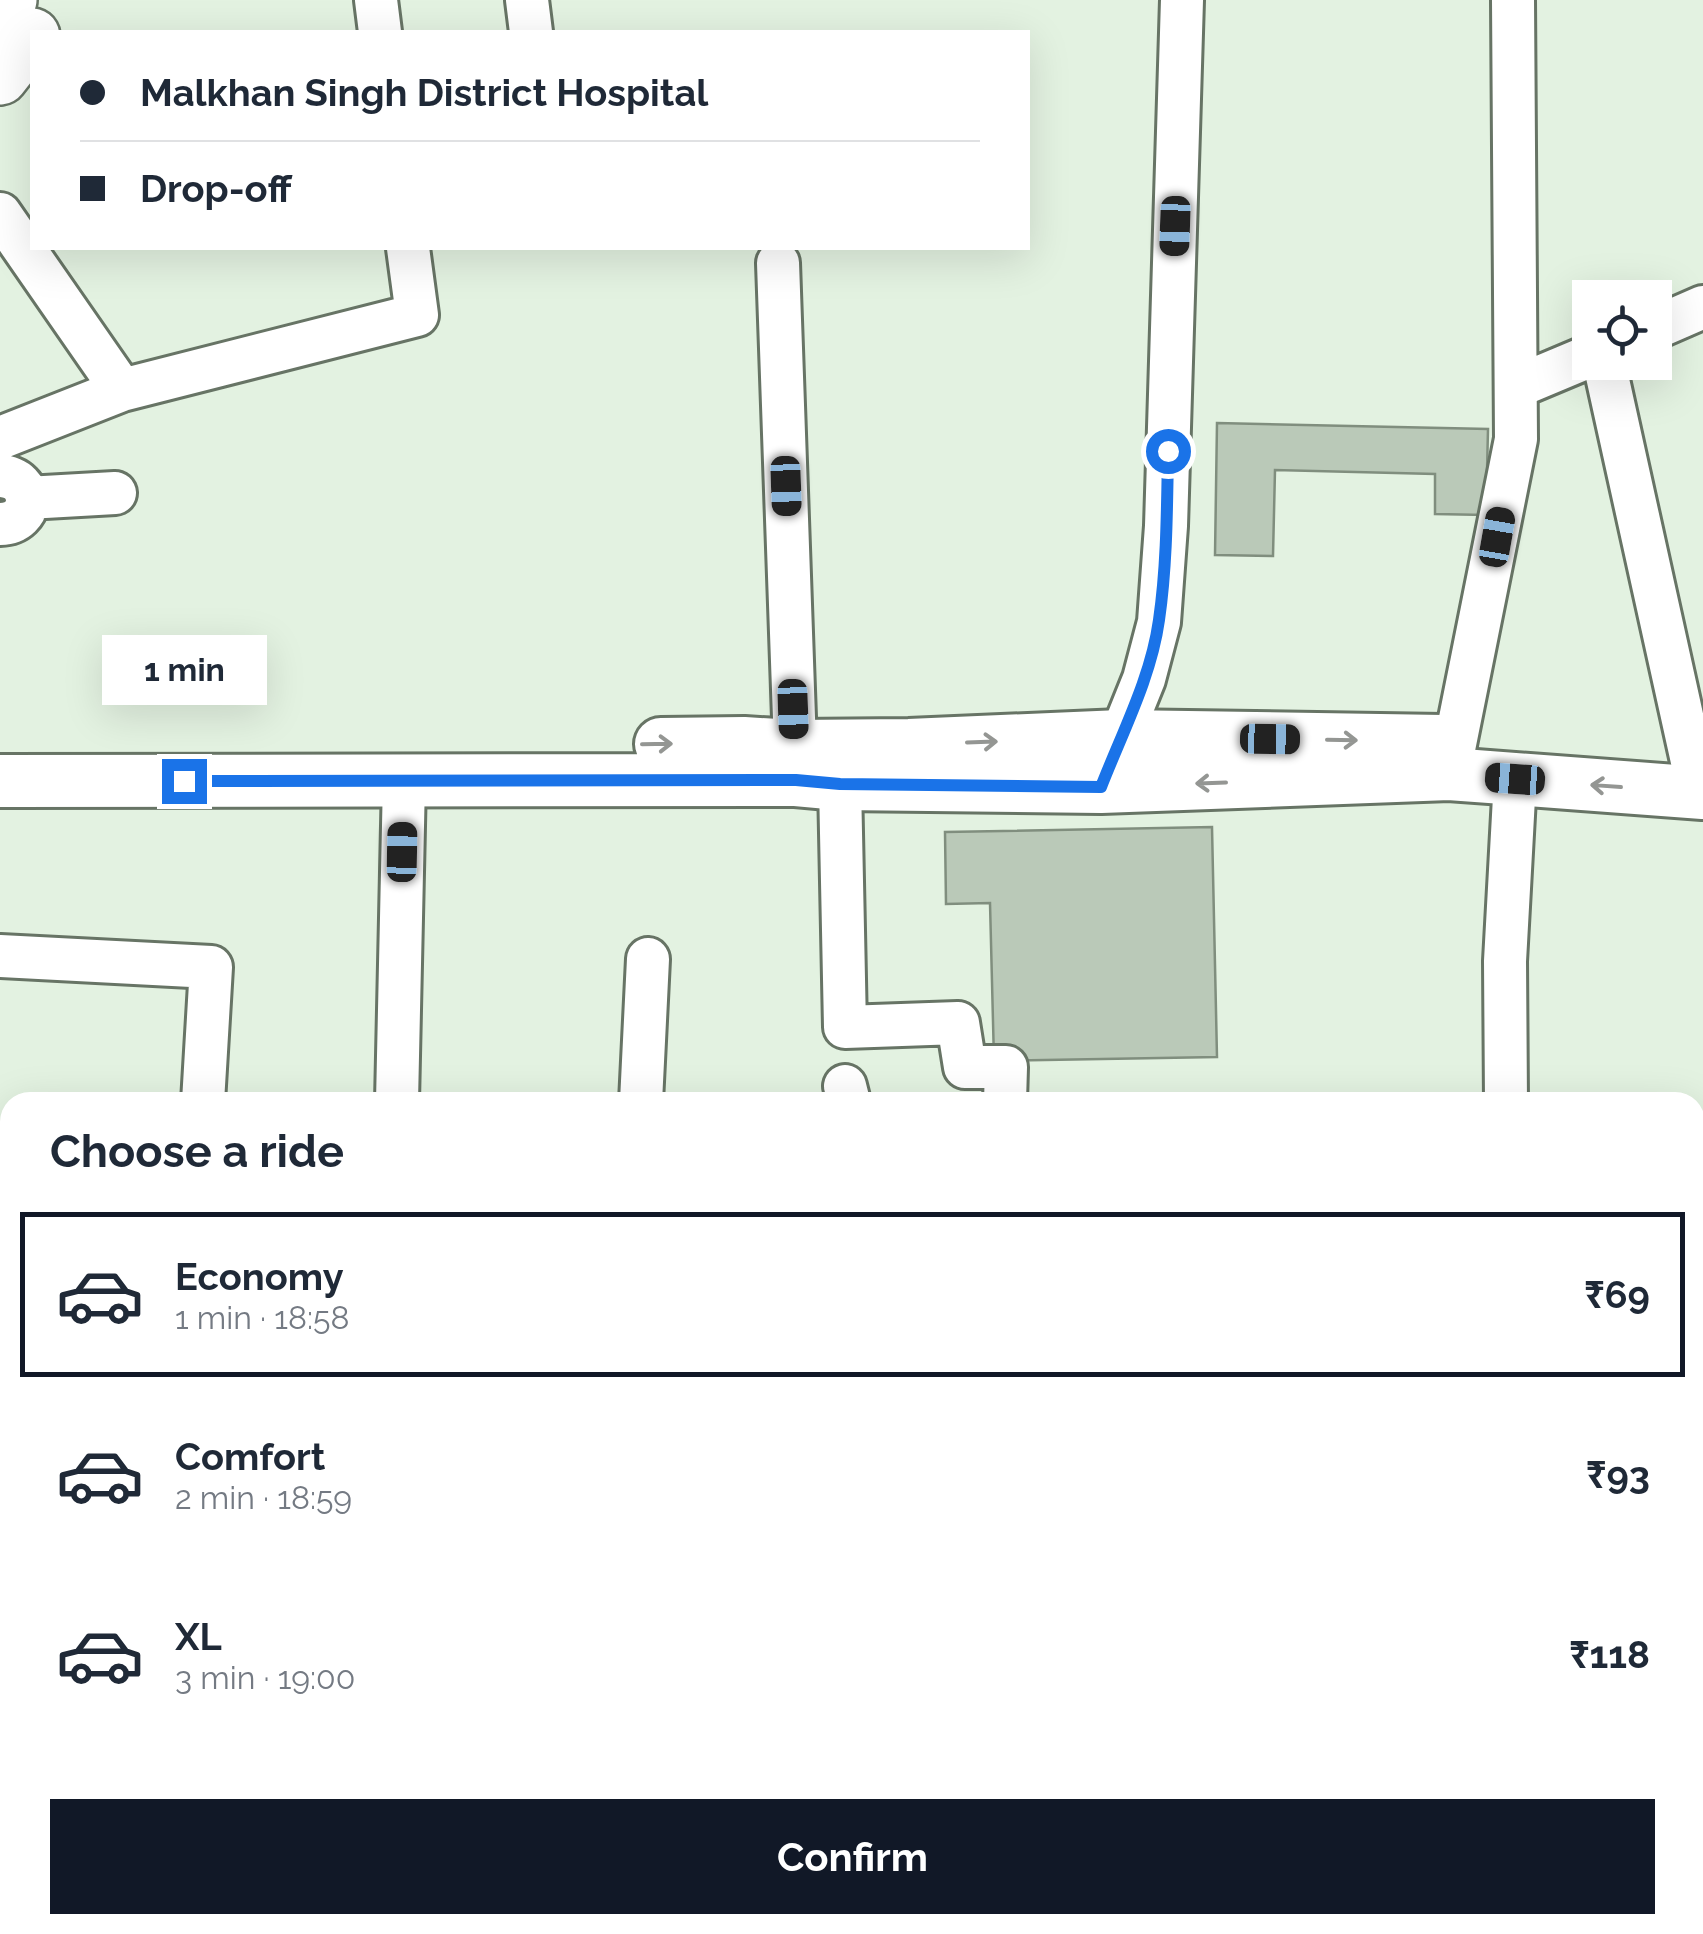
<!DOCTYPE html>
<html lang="en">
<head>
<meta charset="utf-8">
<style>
	body { margin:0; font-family:Raleway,sans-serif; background:#f2f2f3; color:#1f2937; height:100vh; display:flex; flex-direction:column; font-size:38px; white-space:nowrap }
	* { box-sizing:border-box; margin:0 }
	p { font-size:32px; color:#747a83 }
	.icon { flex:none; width:55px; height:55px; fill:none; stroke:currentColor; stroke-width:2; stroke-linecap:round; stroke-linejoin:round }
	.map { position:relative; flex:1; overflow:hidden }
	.side { position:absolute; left:0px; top:1092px; width:1705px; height:842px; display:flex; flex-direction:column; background:#fff; border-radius:30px 30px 0 0; box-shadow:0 10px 40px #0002 }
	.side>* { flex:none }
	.guide { position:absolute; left:30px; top:30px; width:1000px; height:220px; border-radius:0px; box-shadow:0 10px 40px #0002; display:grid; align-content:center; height:220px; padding:0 50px; background:#fff }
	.controls { position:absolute; left:1572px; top:280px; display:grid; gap:20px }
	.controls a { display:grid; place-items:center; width:100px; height:100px; border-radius:0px; background:#fff; box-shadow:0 10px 40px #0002; font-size:50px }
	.end { position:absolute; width:45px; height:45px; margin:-22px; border:12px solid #1a73e8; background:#fff; box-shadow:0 0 0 5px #fff }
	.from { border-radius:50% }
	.bubble { position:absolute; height:70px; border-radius:0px; background:#fff; box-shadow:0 10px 40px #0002; font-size:32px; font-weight:700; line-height:70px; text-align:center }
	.car { position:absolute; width:30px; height:60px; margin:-30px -15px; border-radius:12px; box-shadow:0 0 8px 2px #0007; background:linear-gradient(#222 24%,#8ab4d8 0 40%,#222 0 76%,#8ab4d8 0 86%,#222 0) }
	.guide b { display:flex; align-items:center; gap:35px; height:95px; font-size:38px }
	.guide b+b { border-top:2px solid #e0e1e3 }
	.guide i { width:25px; height:25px; background:#1f2937 }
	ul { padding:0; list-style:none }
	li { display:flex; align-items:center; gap:30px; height:165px; margin:0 20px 15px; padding:0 30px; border:5px solid transparent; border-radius:0px }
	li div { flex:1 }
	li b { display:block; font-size:38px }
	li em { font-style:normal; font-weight:700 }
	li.current { border-color:#111827 }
	li>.icon { width:90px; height:90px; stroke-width:1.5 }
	h2 { padding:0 50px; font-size:45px; line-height:120px }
	.button { display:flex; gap:20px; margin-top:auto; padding:20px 50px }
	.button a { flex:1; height:115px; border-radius:0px; background:#111827; color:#fff; font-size:40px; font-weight:700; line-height:115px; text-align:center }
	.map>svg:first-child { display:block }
	.building { fill:#bac9b8; stroke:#808e7e; stroke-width:2.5 }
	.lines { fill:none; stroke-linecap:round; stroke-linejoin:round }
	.minor-casing { stroke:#677465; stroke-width:48 }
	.tertiary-casing { stroke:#677465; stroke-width:58 }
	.primary-casing { stroke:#677465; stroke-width:60 }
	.minor { stroke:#fff; stroke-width:42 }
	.tertiary { stroke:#fff; stroke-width:52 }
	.primary { stroke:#fff; stroke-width:55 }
	.oneway { stroke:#949693 }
	.route { stroke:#1a73e8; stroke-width:12 }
</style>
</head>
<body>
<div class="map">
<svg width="1703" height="1934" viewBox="0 0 1703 1934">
	<rect width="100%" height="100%" fill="#e3f2e1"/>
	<path class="building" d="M1217,423L1488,429L1486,515L1435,514V474L1275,470L1273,556L1215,555Z
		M1212,827L1217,1057L994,1061L990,903L946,904L945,832Z"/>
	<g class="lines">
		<defs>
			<path id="minor" d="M376,0L380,32
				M527,0L531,32
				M0,214L122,390L0,438
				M778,263L796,775
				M1655,328L1703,307
				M1604,362L1699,793
				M1516,387L1590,356
				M122,390L417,315L408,248
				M0,476C36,478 36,523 0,524
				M27,498L115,493
				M1111,761L1144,679L1159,622L1166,526L1182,0
				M1449,774L1516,439L1513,0
				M840,784L845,1027L958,1023L965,1067H1006L1005,1102
				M0,956L211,967L203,1102
				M845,1086L849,1102
				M397,1102L404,780
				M641,1102L648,959
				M1506,1102L1505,961L1515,779
				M0,1340L10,1338
				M1695,1360L1703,1361
				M1695,1588L1703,1613
				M0,1742L10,1744
				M1695,1753L1703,1654
				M1695,1855L1703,1856
				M0,1860L10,1873
				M37,1925L42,1934
				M1058,1925L1111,1934
				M279,1934L281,1925
				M471,1934L473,1925
				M617,1934L618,1925
				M799,1934L801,1925
				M935,1934L936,1925"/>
			<path id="tertiary" d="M661,744L744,743L795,746L909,745L1121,736L1443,741
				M0,781L796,780L840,784L1101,787L1449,774L1703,793"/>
			<path id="primary" d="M0,12L9,0
				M0,77L32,36"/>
		</defs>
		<use href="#minor" class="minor-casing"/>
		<use href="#tertiary" class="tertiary-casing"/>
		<use href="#primary" class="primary-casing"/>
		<use href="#minor" class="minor"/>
		<use href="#tertiary" class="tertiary"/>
		<use href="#primary" class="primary"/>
	</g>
	<defs><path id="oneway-shaft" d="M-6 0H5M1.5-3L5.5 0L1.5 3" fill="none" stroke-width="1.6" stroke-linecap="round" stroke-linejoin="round" transform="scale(2.5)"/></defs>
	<g class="oneway">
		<use href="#oneway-shaft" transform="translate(1342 740) rotate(1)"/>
		<use href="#oneway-shaft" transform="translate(982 742) rotate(-2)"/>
		<use href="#oneway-shaft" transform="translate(657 744) rotate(-1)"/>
		<use href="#oneway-shaft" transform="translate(1211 783) rotate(178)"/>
		<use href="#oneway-shaft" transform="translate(1606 786) rotate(-176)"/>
	</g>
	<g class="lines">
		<path class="route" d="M184,781L796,780L840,784L1101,787C1122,733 1151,678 1159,620C1167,565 1167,507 1168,451"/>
	</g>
</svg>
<div class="controls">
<a><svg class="icon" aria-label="locate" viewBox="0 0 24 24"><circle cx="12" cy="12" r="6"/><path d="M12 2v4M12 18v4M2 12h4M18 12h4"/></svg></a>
</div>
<i class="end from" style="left:1168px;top:451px"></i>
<i class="end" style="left:184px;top:781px"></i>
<div class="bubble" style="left:102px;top:635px;width:165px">1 min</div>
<i class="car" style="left:1175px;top:226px;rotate:182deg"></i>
<i class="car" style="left:786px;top:486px;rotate:178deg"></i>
<i class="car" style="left:1497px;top:537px;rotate:10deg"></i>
<i class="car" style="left:793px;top:709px;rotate:178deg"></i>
<i class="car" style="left:1270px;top:739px;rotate:91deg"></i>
<i class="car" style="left:1515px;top:779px;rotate:274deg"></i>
<i class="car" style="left:402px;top:852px;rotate:1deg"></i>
<div class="guide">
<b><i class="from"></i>Malkhan Singh District Hospital</b>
<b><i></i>Drop-off</b>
</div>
<section class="side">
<h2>Choose a ride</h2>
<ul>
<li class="current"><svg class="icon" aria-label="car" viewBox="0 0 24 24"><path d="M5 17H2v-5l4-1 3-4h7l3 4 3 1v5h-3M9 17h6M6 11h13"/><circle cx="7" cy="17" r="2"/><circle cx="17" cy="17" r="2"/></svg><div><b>Economy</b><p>1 min · 18:58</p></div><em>₹69</em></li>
<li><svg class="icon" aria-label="car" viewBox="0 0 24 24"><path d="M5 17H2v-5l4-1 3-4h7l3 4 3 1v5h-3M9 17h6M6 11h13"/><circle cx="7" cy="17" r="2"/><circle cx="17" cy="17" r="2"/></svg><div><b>Comfort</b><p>2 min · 18:59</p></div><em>₹93</em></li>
<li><svg class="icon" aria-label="car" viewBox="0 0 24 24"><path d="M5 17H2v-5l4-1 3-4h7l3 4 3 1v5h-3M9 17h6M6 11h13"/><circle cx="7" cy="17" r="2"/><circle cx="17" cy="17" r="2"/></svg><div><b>XL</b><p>3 min · 19:00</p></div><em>₹118</em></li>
</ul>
<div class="button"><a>Confirm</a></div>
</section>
</div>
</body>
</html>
